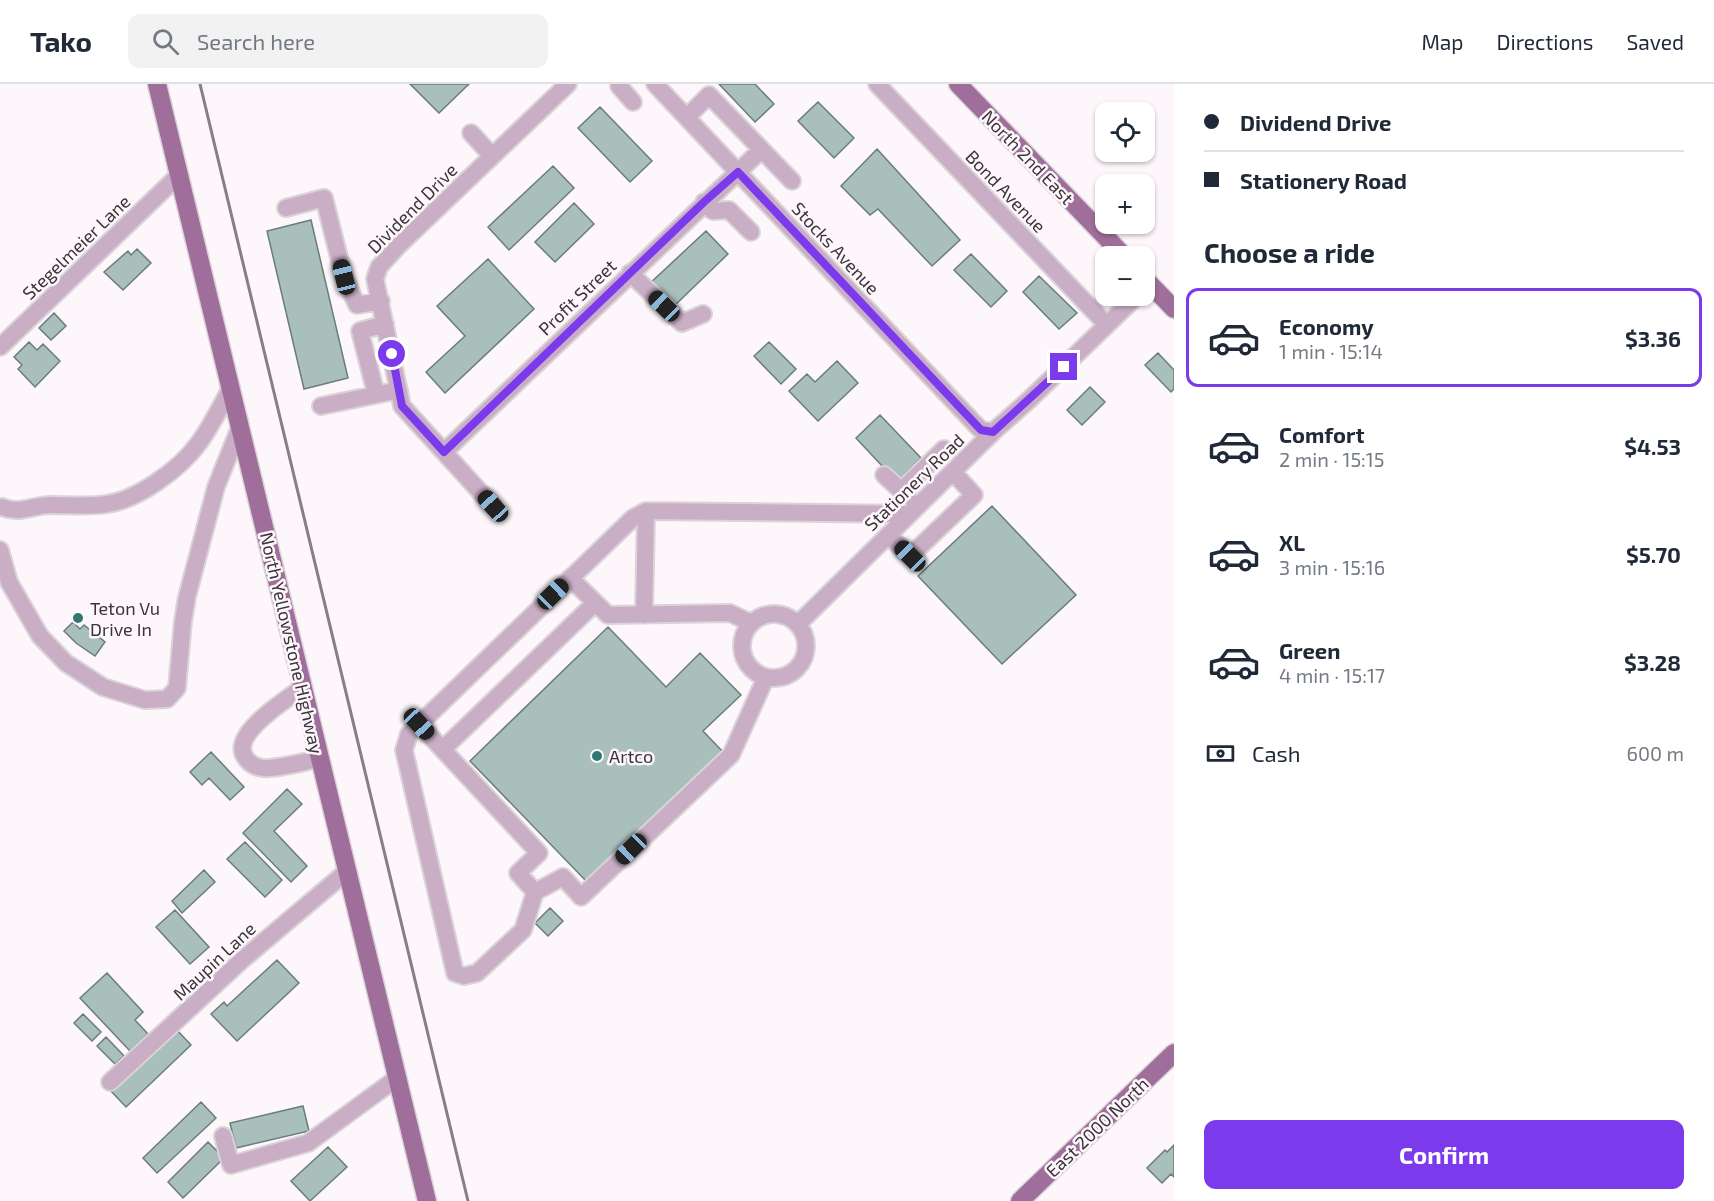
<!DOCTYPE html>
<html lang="en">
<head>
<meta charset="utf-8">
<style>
	body { margin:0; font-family:"Exo 2",sans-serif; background:#f2f2f3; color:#1f2937; height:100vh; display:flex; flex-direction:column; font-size:22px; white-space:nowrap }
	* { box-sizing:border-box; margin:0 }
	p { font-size:20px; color:#747a83 }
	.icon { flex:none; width:33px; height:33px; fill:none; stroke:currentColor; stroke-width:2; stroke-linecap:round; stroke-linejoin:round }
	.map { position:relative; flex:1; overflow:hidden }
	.sheet { display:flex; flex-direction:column; background:#fff; width:540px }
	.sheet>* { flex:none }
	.top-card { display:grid; align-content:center; height:132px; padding:0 30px; background:#fff }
	.buttons { position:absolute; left:1095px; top:18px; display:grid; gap:12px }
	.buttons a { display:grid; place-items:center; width:60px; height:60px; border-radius:12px; background:#fff; box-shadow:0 2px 4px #0004; font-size:30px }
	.end { position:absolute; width:27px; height:27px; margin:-14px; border:8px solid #7c3aed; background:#fff; box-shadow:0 0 0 3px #fff }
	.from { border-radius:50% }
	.car { position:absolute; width:18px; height:36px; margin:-18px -9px; border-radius:8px; box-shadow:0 0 4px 2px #0007; background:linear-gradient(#222 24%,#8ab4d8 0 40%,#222 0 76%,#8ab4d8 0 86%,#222 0) }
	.top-card b { display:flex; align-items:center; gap:21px; height:57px; font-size:22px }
	.top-card b+b { border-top:2px solid #e0e1e3 }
	.top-card i { width:15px; height:15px; background:#1f2937 }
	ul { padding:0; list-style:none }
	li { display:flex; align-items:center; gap:18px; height:99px; margin:0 12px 9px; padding:0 18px; border:3px solid transparent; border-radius:12px }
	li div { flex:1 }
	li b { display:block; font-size:22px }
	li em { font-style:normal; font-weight:700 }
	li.on { border-color:#7c3aed }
	li>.icon { width:54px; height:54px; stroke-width:1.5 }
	h2 { padding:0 30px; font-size:27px; line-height:72px }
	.pay { display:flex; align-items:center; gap:15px; height:66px; padding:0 30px; font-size:22px }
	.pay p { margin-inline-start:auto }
	.button { display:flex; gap:12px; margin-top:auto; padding:12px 30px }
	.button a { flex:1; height:69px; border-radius:12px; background:#7c3aed; color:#fff; font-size:24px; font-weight:700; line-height:69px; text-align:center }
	header { display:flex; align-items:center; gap:36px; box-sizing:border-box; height:84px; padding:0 30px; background:#fff; border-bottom:2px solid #e0e1e3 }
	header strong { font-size:28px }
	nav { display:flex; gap:33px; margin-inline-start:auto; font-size:21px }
	.search { width:420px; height:54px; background:#f2f2f3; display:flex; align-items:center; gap:15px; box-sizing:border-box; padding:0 21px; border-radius:12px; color:#747a83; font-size:22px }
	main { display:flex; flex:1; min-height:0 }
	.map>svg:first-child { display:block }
	.building { fill:#a9bfbc; stroke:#697d7a; stroke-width:1.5 }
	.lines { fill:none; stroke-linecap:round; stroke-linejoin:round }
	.minor-casing { stroke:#dad4d9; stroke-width:20 }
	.major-casing { stroke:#dad4d9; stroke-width:21 }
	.minor { stroke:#caaec6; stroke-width:16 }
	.major { stroke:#a06e9a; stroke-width:18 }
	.rail { stroke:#868085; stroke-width:3 }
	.route { stroke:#7c3aed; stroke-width:8 }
	.poi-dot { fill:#307771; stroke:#fdf7fc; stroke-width:2 }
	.labels { text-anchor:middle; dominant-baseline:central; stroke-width:5; stroke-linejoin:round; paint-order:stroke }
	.street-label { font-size:18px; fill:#3b353a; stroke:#fdf7fc }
	.poi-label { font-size:18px; fill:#3b353a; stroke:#fdf7fc; text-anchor:start }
</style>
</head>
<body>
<header>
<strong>Tako</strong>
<div class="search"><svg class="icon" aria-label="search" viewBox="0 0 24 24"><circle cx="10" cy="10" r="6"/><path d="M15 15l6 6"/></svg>Search here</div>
<nav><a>Map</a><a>Directions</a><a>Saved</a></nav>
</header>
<main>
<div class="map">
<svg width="1174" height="1117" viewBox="0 0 1174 1117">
	<rect width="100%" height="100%" fill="#fdf7fc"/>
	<path class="building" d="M410,0H469L439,29Z
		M719,0H755L774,20L755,38Z
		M818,18L854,54L834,74L798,37Z
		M600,23L652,77L630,98L578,44Z
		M877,65L960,156L932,182L878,125L870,131L841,102Z
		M553,82L574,104L509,166L488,143Z
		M574,119L594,140L555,178L535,158Z
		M311,136L348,294L304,305L267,147Z
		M706,147L728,170L670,226L647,202Z
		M137,165L151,179L123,206L104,188L128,167L131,171Z
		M971,170L1007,207L991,223L954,186Z
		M488,175L534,225L445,309L426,288L465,252L437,222Z
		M1039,192L1077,229L1059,245L1023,208Z
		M54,229L66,242L51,256L39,244Z
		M29,258L37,266L43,260L60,277L35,303L18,285L22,281L14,273Z
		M769,258L796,285L781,300L754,272Z
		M1158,269L1174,286V305L1171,308L1145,281Z
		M837,277L858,299L818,337L789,307L807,290L815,298Z
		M1090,303L1105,318L1082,341L1067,326Z
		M880,331L921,374L897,398L856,354Z
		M992,422L1076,511L1002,580L918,492Z
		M73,538L80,545L84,541L105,558L95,572L76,559L64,547Z
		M608,543L666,603L700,569L741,611L703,647L723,668L588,799L470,677Z
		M211,668L244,703L230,716L209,694L202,701L190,688Z
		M287,705L302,720L274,747L307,782L291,798L243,749Z
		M245,758L282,796L265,813L227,775Z
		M204,786L215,798L182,829L172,817Z
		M550,824L563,837L548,852L535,839Z
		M175,826L209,863L190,880L156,843Z
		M277,876L299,899L237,957L211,930L224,918L227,922Z
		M107,889L143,928L135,936L148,950L130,967L80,914Z
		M83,930L101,948L92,957L74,939Z
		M175,944L191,961L126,1023L110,1006Z
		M106,953L124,972L115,980L97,962Z
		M201,1018L216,1034L157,1089L143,1074Z
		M303,1022L309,1047L236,1064L230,1039Z
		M208,1058L224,1074L183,1114L168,1098Z
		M1174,1061V1093L1171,1090L1162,1099L1147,1084L1165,1066L1167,1068Z
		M328,1063L347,1083L310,1117L291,1097Z"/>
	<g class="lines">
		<defs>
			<path id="minor" d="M655,0L975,340L981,346L993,348
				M877,0L1107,241
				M619,2L633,18
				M687,33L709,11L792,97
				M471,49L492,72
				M704,118L713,127L729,126L751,148
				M286,124L324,114L344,193L357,221L381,217
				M630,189L682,239L703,230
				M0,263L179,91
				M376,310L360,247L385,240
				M321,322L399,306
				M444,368L761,66
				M884,391L908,413
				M901,407L944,365
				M493,422L402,322L375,195L379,183L398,162L568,0
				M2,423C19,431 33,421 51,421C69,421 89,423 107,420C137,416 180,385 198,360C211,343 220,323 231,304
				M888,451L910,472L974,411L953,388
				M0,466L9,498L40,552L66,579L103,603L145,616L167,615L177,604L183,537L187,513L216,403L240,343
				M570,494L608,531L730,529L751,539
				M742 562a32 32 0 1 1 64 0a32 32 0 1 1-64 0Z
				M644,531L646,427
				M798,540L993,348L1030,315L1137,212
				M766,593L731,671L581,813L563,793L535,808L523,846L477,889L464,892L455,889L404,666L409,650L633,434L646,427L909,430
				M302,604C287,615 230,650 245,673C250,681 259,685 269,684C285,683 303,678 319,675
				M419,640L539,769L518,789L535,808
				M443,665L595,519
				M110,998L242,876L346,788
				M223,1052L231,1081L308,1059L397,994"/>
			<path id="major" d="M157,0L427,1117
				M958,0L1124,172
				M1144,194L1174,225
				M1020,1117L1174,969"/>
		</defs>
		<use href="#minor" class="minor-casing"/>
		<use href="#major" class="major-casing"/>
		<use href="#minor" class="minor"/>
		<use href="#major" class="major"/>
		<path class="rail" d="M200,0L468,1117"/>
	</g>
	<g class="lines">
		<path class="route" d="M392,270L402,322L444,368L704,118L738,88L981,346L993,348L1064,283"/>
	</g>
	<g class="poi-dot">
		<circle cx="78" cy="534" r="6"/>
		<circle cx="597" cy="672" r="6"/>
	</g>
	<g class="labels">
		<g class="street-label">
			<text transform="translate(1028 73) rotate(46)">North 2nd East</text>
			<text transform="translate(1006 107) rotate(46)">Bond Avenue</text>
			<text transform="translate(412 124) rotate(-45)">Dividend Drive</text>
			<text transform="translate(76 163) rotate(-44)">Stegelmeier Lane</text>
			<text transform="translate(836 164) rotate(47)">Stocks Avenue</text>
			<text transform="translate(577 213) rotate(-44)">Profit Street</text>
			<text transform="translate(914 398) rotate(-44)">Stationery Road</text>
			<text transform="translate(292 559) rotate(77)">North Yellowstone Highway</text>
			<text transform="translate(214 877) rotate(-43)">Maupin Lane</text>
			<text transform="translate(1097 1043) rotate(-44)">East 2000 North</text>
		</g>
		<g class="poi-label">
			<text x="90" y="524">Teton Vu<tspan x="90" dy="21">Drive In</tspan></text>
			<text x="609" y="672">Artco</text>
		</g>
	</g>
</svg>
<div class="buttons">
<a><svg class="icon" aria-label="locate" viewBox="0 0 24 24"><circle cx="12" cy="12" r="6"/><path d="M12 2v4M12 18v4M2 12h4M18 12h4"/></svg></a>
<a>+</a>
<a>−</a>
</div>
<i class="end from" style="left:392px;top:270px"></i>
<i class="end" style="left:1064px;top:283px"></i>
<i class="car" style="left:344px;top:193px;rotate:346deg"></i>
<i class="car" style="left:664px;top:222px;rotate:314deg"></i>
<i class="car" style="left:493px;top:422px;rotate:318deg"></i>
<i class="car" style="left:910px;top:472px;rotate:315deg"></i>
<i class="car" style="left:553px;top:510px;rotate:46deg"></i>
<i class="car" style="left:419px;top:640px;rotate:137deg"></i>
<i class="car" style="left:631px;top:765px;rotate:226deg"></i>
</div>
<section class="sheet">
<div class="top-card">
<b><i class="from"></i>Dividend Drive</b>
<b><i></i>Stationery Road</b>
</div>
<h2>Choose a ride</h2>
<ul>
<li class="on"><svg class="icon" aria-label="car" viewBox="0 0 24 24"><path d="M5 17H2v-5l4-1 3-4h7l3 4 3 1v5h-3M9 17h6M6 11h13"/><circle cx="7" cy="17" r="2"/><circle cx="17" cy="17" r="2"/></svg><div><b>Economy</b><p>1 min · 15:14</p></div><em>$3.36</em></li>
<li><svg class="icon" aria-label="car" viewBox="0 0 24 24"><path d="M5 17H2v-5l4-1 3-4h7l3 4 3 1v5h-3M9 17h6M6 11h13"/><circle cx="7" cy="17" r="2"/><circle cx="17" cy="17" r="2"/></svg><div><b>Comfort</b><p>2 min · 15:15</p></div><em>$4.53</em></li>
<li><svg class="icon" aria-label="car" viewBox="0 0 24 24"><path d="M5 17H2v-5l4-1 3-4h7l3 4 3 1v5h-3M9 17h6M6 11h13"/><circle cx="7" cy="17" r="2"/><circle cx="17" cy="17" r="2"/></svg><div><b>XL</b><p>3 min · 15:16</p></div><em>$5.70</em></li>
<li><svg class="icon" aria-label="car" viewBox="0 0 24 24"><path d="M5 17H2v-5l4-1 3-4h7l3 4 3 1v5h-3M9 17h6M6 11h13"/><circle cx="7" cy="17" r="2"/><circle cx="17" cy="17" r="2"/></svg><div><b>Green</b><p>4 min · 15:17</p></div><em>$3.28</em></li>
</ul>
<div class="pay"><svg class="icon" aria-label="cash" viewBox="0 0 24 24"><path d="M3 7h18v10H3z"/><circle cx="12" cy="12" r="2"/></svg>Cash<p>600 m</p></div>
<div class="button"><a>Confirm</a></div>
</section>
</main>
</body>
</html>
